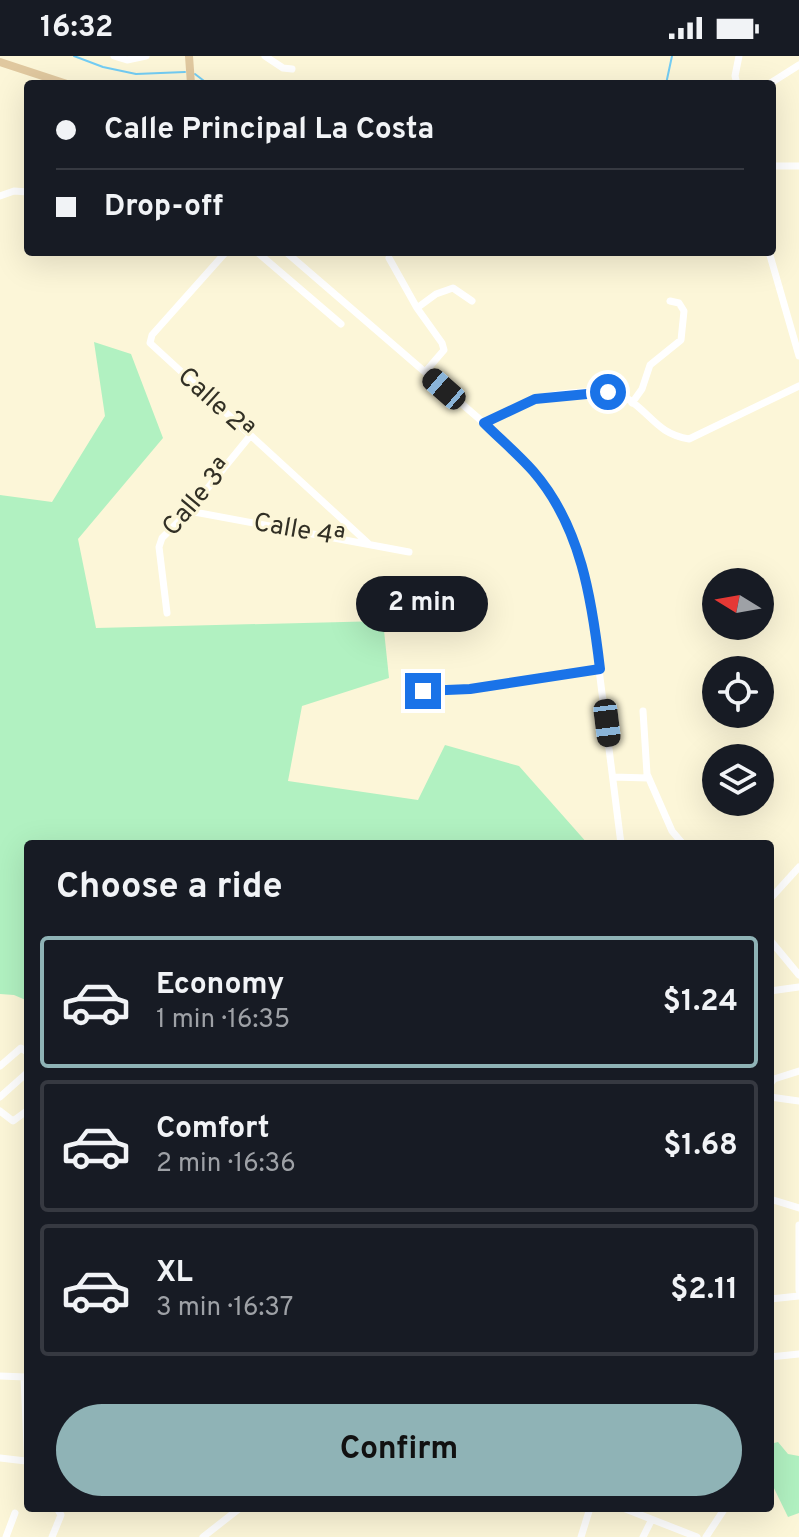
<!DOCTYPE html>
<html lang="en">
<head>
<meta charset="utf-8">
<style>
	body { margin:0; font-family:Overpass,sans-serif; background:#20242c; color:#f1f3f6; height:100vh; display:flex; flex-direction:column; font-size:30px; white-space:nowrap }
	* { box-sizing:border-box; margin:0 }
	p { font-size:26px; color:#9ea1a6 }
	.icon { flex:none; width:44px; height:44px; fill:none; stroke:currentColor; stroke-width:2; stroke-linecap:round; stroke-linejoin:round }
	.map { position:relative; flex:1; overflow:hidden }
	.sheet { position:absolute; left:24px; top:784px; width:750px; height:672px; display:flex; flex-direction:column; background:#171b24; border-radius:8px; box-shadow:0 8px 32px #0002 }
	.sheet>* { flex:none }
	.hud { position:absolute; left:24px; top:24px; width:752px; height:176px; border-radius:8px; box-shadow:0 8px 32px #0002; display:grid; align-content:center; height:176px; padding:0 32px; background:#171b24 }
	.needle { width:52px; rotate:281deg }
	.tools { position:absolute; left:702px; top:512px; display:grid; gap:16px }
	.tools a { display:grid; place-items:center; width:72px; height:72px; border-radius:50%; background:#171b24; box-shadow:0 8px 32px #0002; font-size:40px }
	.end { position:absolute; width:36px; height:36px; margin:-18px; border:10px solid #1a73e8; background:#fff; box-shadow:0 0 0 4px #fff }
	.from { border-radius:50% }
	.bubble { position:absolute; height:56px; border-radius:28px; background:#171b24; box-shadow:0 8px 32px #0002; font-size:26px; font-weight:700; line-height:56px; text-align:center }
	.car { position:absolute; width:24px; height:48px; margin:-24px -12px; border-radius:10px; box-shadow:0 0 6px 2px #0007; background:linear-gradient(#222 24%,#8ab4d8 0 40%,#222 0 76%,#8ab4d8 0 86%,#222 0) }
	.hud b { display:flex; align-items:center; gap:28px; height:76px; font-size:30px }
	.hud b+b { border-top:2px solid #363941 }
	.hud i { width:20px; height:20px; background:#f1f3f6 }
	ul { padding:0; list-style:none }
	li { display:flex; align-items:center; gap:24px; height:132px; margin:0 16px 12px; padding:0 16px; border:4px solid #363941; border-radius:8px }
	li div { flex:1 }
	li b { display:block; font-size:30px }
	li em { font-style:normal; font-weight:700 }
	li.on { border-color:#8fb3b6 }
	li>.icon { width:72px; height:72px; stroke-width:1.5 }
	h2 { padding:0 32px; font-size:36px; line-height:96px }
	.primary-button { display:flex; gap:16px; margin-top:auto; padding:16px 32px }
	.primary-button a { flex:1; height:92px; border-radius:48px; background:#8fb3b6; color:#111; font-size:32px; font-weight:700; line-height:92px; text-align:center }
	.status { display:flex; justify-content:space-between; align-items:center; height:56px; padding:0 40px; background:#171b24; direction:ltr }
	.status svg { height:22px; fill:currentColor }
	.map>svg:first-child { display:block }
	.green { fill:#b1f1c1 }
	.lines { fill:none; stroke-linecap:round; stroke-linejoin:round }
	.stream { stroke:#73cdf4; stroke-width:2 }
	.minor { stroke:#fff; stroke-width:7 }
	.major { stroke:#e0c89f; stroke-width:8 }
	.route { stroke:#1a73e8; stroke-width:10 }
	.labels { text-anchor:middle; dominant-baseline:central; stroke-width:6; stroke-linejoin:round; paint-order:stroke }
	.street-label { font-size:26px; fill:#323025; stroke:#fcf6d8 }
</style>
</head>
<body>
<div class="status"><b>16:32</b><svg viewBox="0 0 49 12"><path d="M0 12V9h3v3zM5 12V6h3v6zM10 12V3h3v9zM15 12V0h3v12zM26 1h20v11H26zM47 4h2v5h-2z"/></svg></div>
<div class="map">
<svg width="799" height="1481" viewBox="0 0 799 1481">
	<rect width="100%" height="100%" fill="#fcf6d8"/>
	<path class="green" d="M94,286L131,298L163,382L78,483L96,572L383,565L389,622L302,650L288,725L418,744L445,689L519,710L588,788H28V945L14,939L0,938V439L52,446L105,360Z
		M778,1386L788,1398L799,1400V1457L788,1461L770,1424V1388Z"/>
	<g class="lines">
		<path class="stream" d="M74,0L103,11L136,18L185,16
			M195,18L208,28
			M666,28L672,0"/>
		<path class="minor" d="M114,0L127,4L146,0
			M265,0L283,12L292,13
			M737,28L735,20L739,0
			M769,28L799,9
			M772,74V75
			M772,110H799
			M0,140L14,135L28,136
			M226,196L152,279L150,287L369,488
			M257,196L341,268
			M286,196L484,367L533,415L550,436L569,474L589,534L621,788
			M769,196L799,300
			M389,202L417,252
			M425,316L444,294L442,287L417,252L436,238L453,232L472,245
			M632,347L642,333L650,309L681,284L684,255L679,247L670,245
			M484,367C501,359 518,349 535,343C557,337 608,330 628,343C652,359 658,378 689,383L799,330
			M189,455L409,496
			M167,557L159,491L162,482L189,455L250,380
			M423,635L470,633L600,613
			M643,655L647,718L672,775L683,788
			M613,721L648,722
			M770,843L799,811
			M770,884L799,919
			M770,935L799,931
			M0,1010L21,992L28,997
			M770,1028L774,1023L799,1015
			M0,1041L28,1016
			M770,1041L799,1045
			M0,1055L13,1065L28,1054
			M770,1143L799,1152
			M799,1169V1234
			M770,1243L799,1240
			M770,1301L799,1298
			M0,1320L26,1321
			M24,1321L28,1413
			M0,1402L26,1405
			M623,1452L697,1481
			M6,1481L15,1457
			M52,1481L61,1459L57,1452
			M203,1481L240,1452
			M581,1481L590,1452
			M643,1481L651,1465
			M706,1481L725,1452"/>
		<path class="major" d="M189,0L191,28
			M0,6L67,28"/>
	</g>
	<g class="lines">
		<path class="route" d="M423,635L470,633L600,613C592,544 581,470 533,415C518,398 500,383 484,367L535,343L608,336"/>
	</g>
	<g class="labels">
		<g class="street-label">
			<text transform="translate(215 348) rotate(42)">Calle 2ª</text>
			<text transform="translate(198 442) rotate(-50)">Calle 3ª</text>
			<text transform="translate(299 475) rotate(10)">Calle 4ª</text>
		</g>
	</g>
</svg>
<div class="tools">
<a><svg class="needle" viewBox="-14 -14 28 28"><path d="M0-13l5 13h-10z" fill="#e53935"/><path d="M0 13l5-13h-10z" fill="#9ea1a6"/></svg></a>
<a><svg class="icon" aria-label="locate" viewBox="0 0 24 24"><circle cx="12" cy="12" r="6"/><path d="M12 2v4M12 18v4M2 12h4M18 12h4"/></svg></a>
<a><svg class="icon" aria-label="layers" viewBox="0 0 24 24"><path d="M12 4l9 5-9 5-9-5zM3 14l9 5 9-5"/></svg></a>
</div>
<i class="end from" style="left:608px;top:336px"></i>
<i class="end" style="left:423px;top:635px"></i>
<div class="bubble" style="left:356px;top:520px;width:132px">2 min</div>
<i class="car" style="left:444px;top:333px;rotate:311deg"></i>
<i class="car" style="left:607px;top:667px;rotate:173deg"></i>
<div class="hud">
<b><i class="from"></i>Calle Principal La Costa</b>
<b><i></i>Drop-off</b>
</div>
<section class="sheet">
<h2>Choose a ride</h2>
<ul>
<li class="on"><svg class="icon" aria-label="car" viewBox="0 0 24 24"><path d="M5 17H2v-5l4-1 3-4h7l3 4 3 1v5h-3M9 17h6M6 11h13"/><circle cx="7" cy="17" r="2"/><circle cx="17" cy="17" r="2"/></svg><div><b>Economy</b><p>1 min · 16:35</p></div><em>$1.24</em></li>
<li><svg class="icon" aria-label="car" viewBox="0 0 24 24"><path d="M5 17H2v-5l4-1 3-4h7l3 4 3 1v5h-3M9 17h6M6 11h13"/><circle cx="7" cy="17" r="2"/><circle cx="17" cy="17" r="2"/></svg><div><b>Comfort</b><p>2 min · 16:36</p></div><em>$1.68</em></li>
<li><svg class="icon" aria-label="car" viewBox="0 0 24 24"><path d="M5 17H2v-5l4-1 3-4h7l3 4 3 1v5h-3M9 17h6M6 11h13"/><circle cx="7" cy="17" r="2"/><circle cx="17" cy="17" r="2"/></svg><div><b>XL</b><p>3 min · 16:37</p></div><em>$2.11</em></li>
</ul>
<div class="primary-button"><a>Confirm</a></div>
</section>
</div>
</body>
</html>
